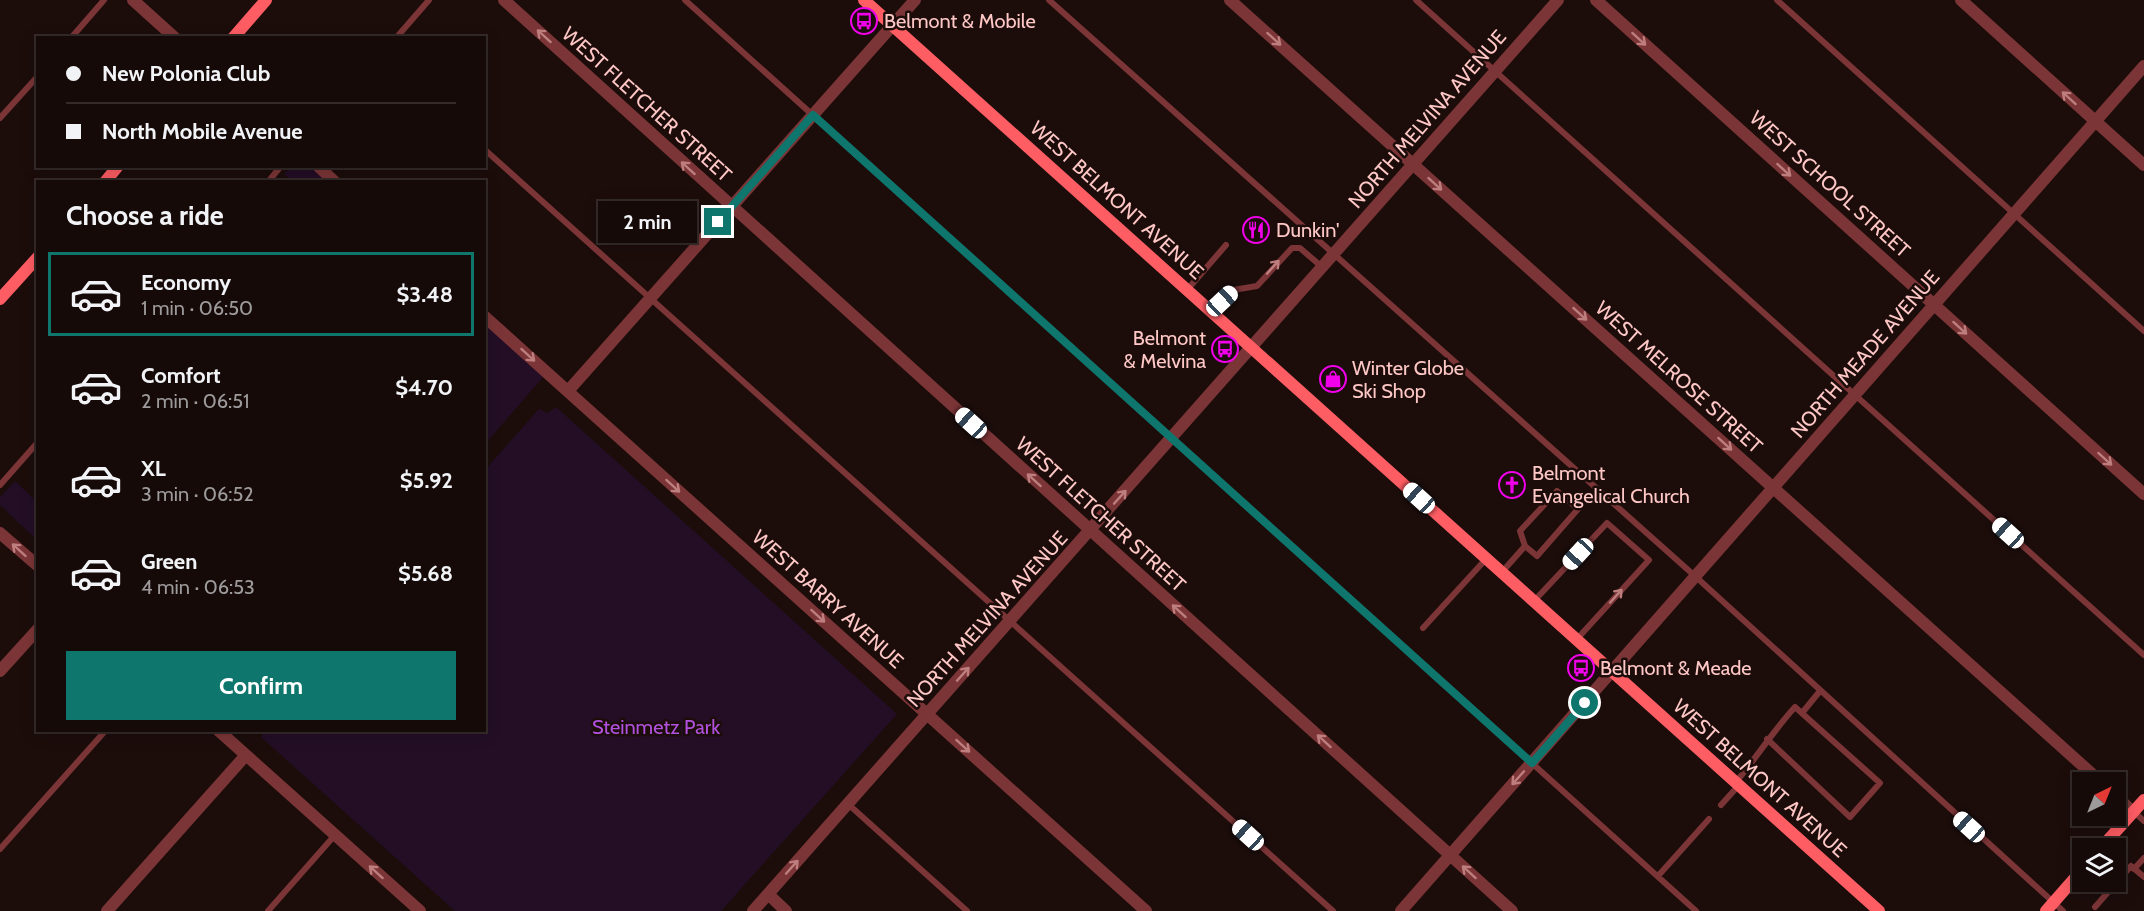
<!DOCTYPE html>
<html lang="en">
<head>
<meta charset="utf-8">
<style>
	body { margin:0; font-family:Cabin,sans-serif; background:#1e1312; color:#f1f3f6; height:100vh; display:flex; flex-direction:column; font-size:22px; white-space:nowrap }
	* { box-sizing:border-box; margin:0 }
	p { font-size:20px; color:#9d9a9c }
	.icon { flex:none; width:33px; height:33px; fill:none; stroke:currentColor; stroke-width:2; stroke-linecap:round; stroke-linejoin:round }
	.map { position:relative; flex:1; overflow:hidden }
	.sheet { position:absolute; left:36px; top:180px; width:450px; height:552px; display:flex; flex-direction:column; background:#150a08; border-radius:0px; box-shadow:0 3px 15px #0003,0 0 0 2px #342b29 }
	.sheet>* { flex:none }
	.guide { position:absolute; left:36px; top:36px; width:450px; height:132px; border-radius:0px; box-shadow:0 3px 15px #0003,0 0 0 2px #342b29; display:grid; align-content:center; height:132px; padding:0 30px; background:#150a08 }
	.needle { width:39px; rotate:43deg }
	.fabs { position:absolute; left:2072px; top:772px; display:grid; gap:12px }
	.fabs a { display:grid; place-items:center; width:54px; height:54px; border-radius:0px; background:#150a08; box-shadow:0 3px 15px #0003,0 0 0 2px #342b29; font-size:30px }
	.end { position:absolute; width:27px; height:27px; margin:-14px; border:8px solid #0f766e; background:#fff; box-shadow:0 0 0 3px #fff }
	.from { border-radius:50% }
	.bubble { position:absolute; height:42px; border-radius:0px; background:#150a08; box-shadow:0 3px 15px #0003,0 0 0 2px #342b29; font-size:20px; font-weight:800; line-height:42px; text-align:center }
	.car { position:absolute; width:18px; height:36px; margin:-18px -9px; border-radius:8px; box-shadow:0 0 4px 2px #0007; background:linear-gradient(#fff 24%,#345 0 40%,#fff 0 76%,#345 0 86%,#fff 0) }
	.guide b { display:flex; align-items:center; gap:21px; height:57px; font-size:22px }
	.guide b+b { border-top:2px solid #342b29 }
	.guide i { width:15px; height:15px; background:#f1f3f6 }
	ul { padding:0; list-style:none }
	li { display:flex; align-items:center; gap:18px; height:84px; margin:0 12px 9px; padding:0 18px; border:3px solid transparent; border-radius:0px }
	li div { flex:1 }
	li b { display:block; font-size:22px }
	li em { font-style:normal; font-weight:800 }
	li.active { border-color:#0f766e }
	li>.icon { width:54px; height:54px; stroke-width:1.5 }
	h2 { padding:0 30px; font-size:27px; line-height:72px }
	.action { display:flex; gap:12px; margin-top:auto; padding:12px 30px }
	.action a { flex:1; height:69px; border-radius:0px; background:#0f766e; color:#fff; font-size:24px; font-weight:800; line-height:69px; text-align:center }
	.map>svg:first-child { display:block }
	.green { fill:#230e26 }
	.lines { fill:none; stroke-linecap:round; stroke-linejoin:round }
	.lane { stroke:#7c3537; stroke-width:6 }
	.street { stroke:#7c3537; stroke-width:12 }
	.secondary { stroke:#ff5d64; stroke-width:12 }
	.oneway { stroke:#be7e7e }
	.route { stroke:#0f766e; stroke-width:8 }
	.labels { text-anchor:middle; dominant-baseline:central; stroke-width:5; stroke-linejoin:round; paint-order:stroke }
	.poi-label { font-size:20px; fill:#ffc8c6; stroke:#1c0d0b; text-anchor:start }
	.street-label { font-size:20px; fill:#ffc8c6; stroke:#1c0d0b }
	.park-label { font-size:20px; fill:#b251df; stroke:#1c0d0b }
</style>
</head>
<body>
<div class="map">
<svg width="2144" height="911" viewBox="0 0 2144 911">
	<rect width="100%" height="100%" fill="#1c0d0b"/>
	<path class="green" d="M291,167H310L327,181H293L284,174Z
		M485,324L543,377L485,444Z
		M556,407L897,714L721,911H455L261,737L265,730H484L485,470L539,409L547,413Z
		M15,481L37,502V540L0,505V497Z"/>
	<g class="lines">
		<path class="lane" d="M685,0L1696,911
			M1049,0L1696,577L2063,911
			M1416,0L2144,655
			M1777,0L2144,331
			M71,38L104,0
			M396,38L429,0
			M0,118L38,76
			M484,149L1333,911
			M268,182L281,166
			M1187,290L1226,245
			M1211,311L1233,290L1257,286L1292,248H1300L1322,267
			M0,485L38,442
			M1502,572L1525,546L1537,556L1578,509L1557,491L1520,531L1525,546
			M1534,601L1607,523L1649,560L1577,639
			M1423,628L1486,559
			M1802,713L1820,691
			M1736,782C1757,757 1773,731 1795,707L1880,783L1850,817L1767,739
			M848,804L967,911
			M1721,805L1739,785
			M2134,812L2144,821
			M0,849L106,730
			M2134,869L2144,858
			M1658,876L1709,819
			M2095,907L2131,866L2144,877
			M268,911L335,835"/>
		<path class="street" d="M133,0L175,38
			M504,0L1512,911
			M1230,0L2102,783
			M1596,0L2144,494
			M1961,0L2144,165
			M318,166L335,182
			M484,316L1146,911
			M568,391L915,0
			M0,533L38,566
			M0,671L38,629
			M218,730L420,911
			M2115,795L2133,812
			M768,894L786,911
			M107,911L246,755
			M753,911L1558,0
			M1401,911L2144,66"/>
		<path class="secondary" d="M864,0L1879,911
			M233,38L266,0
			M105,182L118,166
			M0,299L38,257
			M2100,849L2144,800
			M2046,911L2082,870"/>
	</g>
	<defs><path id="oneway-shaft" d="M-6 0H5M1.5-3L5.5 0L1.5 3" fill="none" stroke-width="1.6" stroke-linecap="round" stroke-linejoin="round" transform="scale(1.5)"/></defs>
	<g class="oneway">
		<use href="#oneway-shaft" transform="translate(544 36) rotate(-138)"/>
		<use href="#oneway-shaft" transform="translate(1274 39) rotate(42)"/>
		<use href="#oneway-shaft" transform="translate(1639 39) rotate(42)"/>
		<use href="#oneway-shaft" transform="translate(2069 98) rotate(-138)"/>
		<use href="#oneway-shaft" transform="translate(688 168) rotate(-138)"/>
		<use href="#oneway-shaft" transform="translate(1784 170) rotate(42)"/>
		<use href="#oneway-shaft" transform="translate(1435 184) rotate(42)"/>
		<use href="#oneway-shaft" transform="translate(1273 267) rotate(-48)"/>
		<use href="#oneway-shaft" transform="translate(1580 314) rotate(42)"/>
		<use href="#oneway-shaft" transform="translate(1960 328) rotate(42)"/>
		<use href="#oneway-shaft" transform="translate(528 355) rotate(42)"/>
		<use href="#oneway-shaft" transform="translate(1725 444) rotate(42)"/>
		<use href="#oneway-shaft" transform="translate(2105 459) rotate(42)"/>
		<use href="#oneway-shaft" transform="translate(1034 480) rotate(-138)"/>
		<use href="#oneway-shaft" transform="translate(673 486) rotate(42)"/>
		<use href="#oneway-shaft" transform="translate(1120 497) rotate(-48)"/>
		<use href="#oneway-shaft" transform="translate(19 550) rotate(-138)"/>
		<use href="#oneway-shaft" transform="translate(1616 596) rotate(-48)"/>
		<use href="#oneway-shaft" transform="translate(1179 611) rotate(-138)"/>
		<use href="#oneway-shaft" transform="translate(818 616) rotate(42)"/>
		<use href="#oneway-shaft" transform="translate(963 674) rotate(-48)"/>
		<use href="#oneway-shaft" transform="translate(1324 741) rotate(-138)"/>
		<use href="#oneway-shaft" transform="translate(963 746) rotate(42)"/>
		<use href="#oneway-shaft" transform="translate(1518 778) rotate(132)"/>
		<use href="#oneway-shaft" transform="translate(792 867) rotate(-48)"/>
		<use href="#oneway-shaft" transform="translate(376 872) rotate(-138)"/>
		<use href="#oneway-shaft" transform="translate(1469 872) rotate(-138)"/>
	</g>
	<g class="lines">
		<path class="route" d="M718,222L813,115L1532,763L1585,703"/>
	</g>
	<defs>
		<symbol id="bus-ring" viewBox="-11 -11 22 22"><circle r="9.5" fill="#1c0d0b" stroke="#f100ea" stroke-width="1.5"/><path d="M-5-6H5V4H4V6H2V4H-2V6H-4V4H-5ZM-3.5-4V0h7V-4ZM-3.5 1.2v1.5H-2V1.2ZM2 1.2v1.5H3.5V1.2Z" fill="#f100ea"/></symbol>
		<symbol id="restaurant-ring" viewBox="-11 -11 22 22"><circle r="9.5" fill="#1c0d0b" stroke="#f100ea" stroke-width="1.5"/><path d="M-5-6h1v4h1v-4h1v4h1v-4h1v5L-1.5 .5V6h-2V.5L-5-1ZM5-6V6H3V1.5H1.5Q1.5-4 5-6Z" fill="#f100ea"/></symbol>
		<symbol id="shop-ring" viewBox="-11 -11 22 22"><circle r="9.5" fill="#1c0d0b" stroke="#f100ea" stroke-width="1.5"/><path d="M-5-2.5h2.3a2.7 3.5 0 0 1 5.4 0H5L5.5 6h-11ZM-1.5-2.5h3a1.5 2.3 0 0 0-3 0Z" fill="#f100ea"/></symbol>
		<symbol id="church-ring" viewBox="-11 -11 22 22"><circle r="9.5" fill="#1c0d0b" stroke="#f100ea" stroke-width="1.5"/><path d="M-1.2-6h2.4v3.5h3.3v2.4h-3.3V6h-2.4V-.1h-3.3v-2.4h3.3Z" fill="#f100ea"/></symbol>
	</defs>
	<g fill-rule="evenodd">
		<use href="#bus-ring" x="849" y="6" width="30" height="30"/>
		<use href="#restaurant-ring" x="1241" y="215" width="30" height="30"/>
		<use href="#bus-ring" x="1210" y="334" width="30" height="30"/>
		<use href="#shop-ring" x="1318" y="364" width="30" height="30"/>
		<use href="#church-ring" x="1497" y="470" width="30" height="30"/>
		<use href="#bus-ring" x="1566" y="653" width="30" height="30"/>
	</g>
	<g class="labels">
		<g class="poi-label">
			<text x="884" y="21">Belmont &amp; Mobile</text>
			<text x="1276" y="230">Dunkin'</text>
			<text x="1206" y="338" text-anchor="end">Belmont<tspan x="1206" dy="23">&amp; Melvina</tspan></text>
			<text x="1352" y="368">Winter Globe<tspan x="1352" dy="23">Ski Shop</tspan></text>
			<text x="1532" y="473">Belmont<tspan x="1532" dy="23">Evangelical Church</tspan></text>
			<text x="1600" y="668">Belmont &amp; Meade</text>
		</g>
		<g class="street-label">
			<text transform="translate(647 104) rotate(42)">WEST FLETCHER STREET</text>
			<text transform="translate(1427 119) rotate(-49)">NORTH MELVINA AVENUE</text>
			<text transform="translate(1830 184) rotate(42)">WEST SCHOOL STREET</text>
			<text transform="translate(1117 200) rotate(42)">WEST BELMONT AVENUE</text>
			<text transform="translate(1865 354) rotate(-49)">NORTH MEADE AVENUE</text>
			<text transform="translate(1679 377) rotate(42)">WEST MELROSE STREET</text>
			<text transform="translate(1101 514) rotate(42)">WEST FLETCHER STREET</text>
			<text transform="translate(828 599) rotate(42)">WEST BARRY AVENUE</text>
			<text transform="translate(987 619) rotate(-48)">NORTH MELVINA AVENUE</text>
			<text transform="translate(1760 778) rotate(42)">WEST BELMONT AVENUE</text>
		</g>
		<g class="park-label">
			<text x="656" y="727">Steinmetz Park</text>
		</g>
	</g>
</svg>
<div class="fabs">
<a><svg class="needle" viewBox="-14 -14 28 28"><path d="M0-13l5 13h-10z" fill="#e53935"/><path d="M0 13l5-13h-10z" fill="#9d9a9c"/></svg></a>
<a><svg class="icon" aria-label="layers" viewBox="0 0 24 24"><path d="M12 4l9 5-9 5-9-5zM3 14l9 5 9-5"/></svg></a>
</div>
<i class="end from" style="left:1585px;top:703px"></i>
<i class="end" style="left:718px;top:222px"></i>
<div class="bubble" style="left:598px;top:201px;width:99px">2 min</div>
<i class="car" style="left:1222px;top:301px;rotate:47deg"></i>
<i class="car" style="left:971px;top:423px;rotate:312deg"></i>
<i class="car" style="left:1419px;top:498px;rotate:312deg"></i>
<i class="car" style="left:2008px;top:533px;rotate:312deg"></i>
<i class="car" style="left:1578px;top:554px;rotate:223deg"></i>
<i class="car" style="left:1969px;top:827px;rotate:312deg"></i>
<i class="car" style="left:1248px;top:835px;rotate:312deg"></i>
<div class="guide">
<b><i class="from"></i>New Polonia Club</b>
<b><i></i>North Mobile Avenue</b>
</div>
<section class="sheet">
<h2>Choose a ride</h2>
<ul>
<li class="active"><svg class="icon" aria-label="car" viewBox="0 0 24 24"><path d="M5 17H2v-5l4-1 3-4h7l3 4 3 1v5h-3M9 17h6M6 11h13"/><circle cx="7" cy="17" r="2"/><circle cx="17" cy="17" r="2"/></svg><div><b>Economy</b><p>1 min · 06:50</p></div><em>$3.48</em></li>
<li><svg class="icon" aria-label="car" viewBox="0 0 24 24"><path d="M5 17H2v-5l4-1 3-4h7l3 4 3 1v5h-3M9 17h6M6 11h13"/><circle cx="7" cy="17" r="2"/><circle cx="17" cy="17" r="2"/></svg><div><b>Comfort</b><p>2 min · 06:51</p></div><em>$4.70</em></li>
<li><svg class="icon" aria-label="car" viewBox="0 0 24 24"><path d="M5 17H2v-5l4-1 3-4h7l3 4 3 1v5h-3M9 17h6M6 11h13"/><circle cx="7" cy="17" r="2"/><circle cx="17" cy="17" r="2"/></svg><div><b>XL</b><p>3 min · 06:52</p></div><em>$5.92</em></li>
<li><svg class="icon" aria-label="car" viewBox="0 0 24 24"><path d="M5 17H2v-5l4-1 3-4h7l3 4 3 1v5h-3M9 17h6M6 11h13"/><circle cx="7" cy="17" r="2"/><circle cx="17" cy="17" r="2"/></svg><div><b>Green</b><p>4 min · 06:53</p></div><em>$5.68</em></li>
</ul>
<div class="action"><a>Confirm</a></div>
</section>
</div>
</body>
</html>
